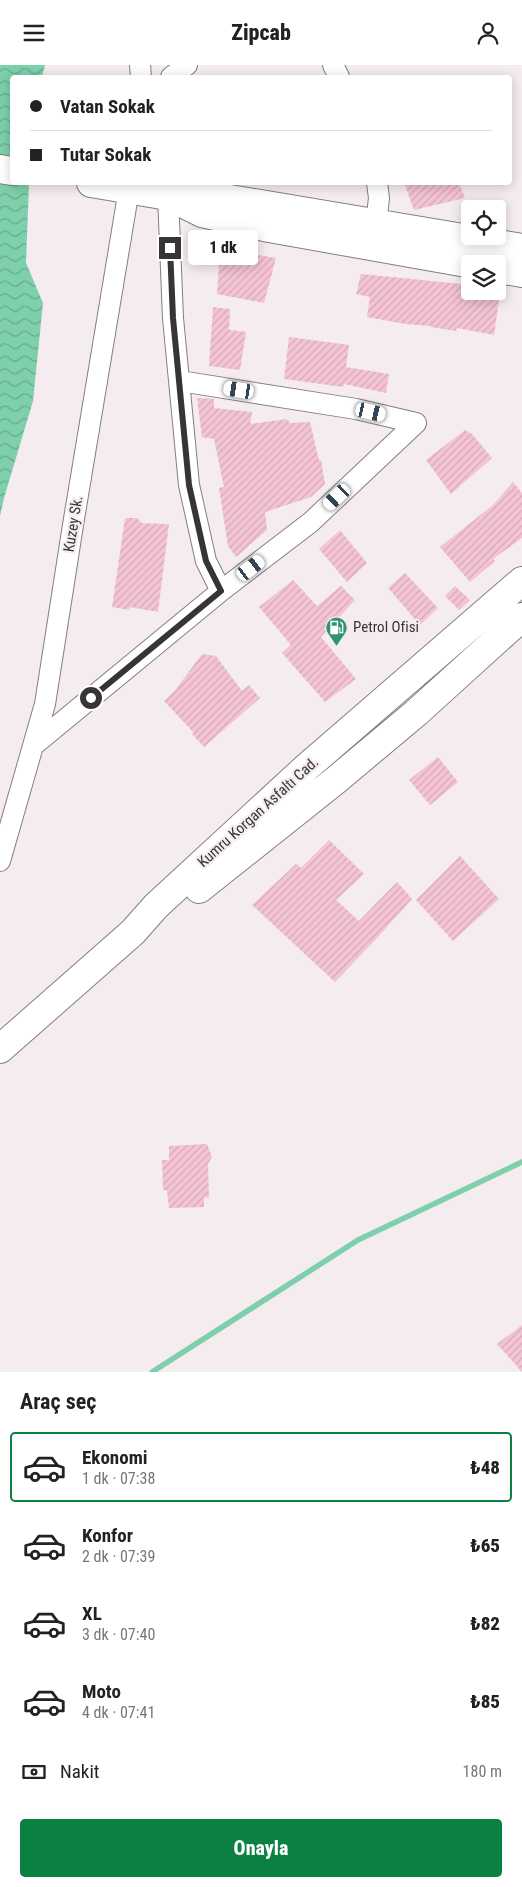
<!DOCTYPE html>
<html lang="tr">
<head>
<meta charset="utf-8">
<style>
	body { margin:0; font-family:"Roboto Condensed",sans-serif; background:#f2f2f2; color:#222; height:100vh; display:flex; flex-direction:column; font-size:19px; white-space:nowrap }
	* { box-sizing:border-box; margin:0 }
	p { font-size:16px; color:#767676 }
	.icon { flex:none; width:28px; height:28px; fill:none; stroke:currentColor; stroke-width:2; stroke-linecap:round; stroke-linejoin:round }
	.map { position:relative; height:1307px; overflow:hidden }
	.sheet { display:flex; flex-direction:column; background:#fff; flex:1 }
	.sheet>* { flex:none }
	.hud { position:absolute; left:10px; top:10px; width:502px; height:110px; border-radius:5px; box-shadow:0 2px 12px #0003; display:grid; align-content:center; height:110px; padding:0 20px; background:#fff }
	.controls { position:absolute; left:461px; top:135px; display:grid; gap:10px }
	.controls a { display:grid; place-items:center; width:45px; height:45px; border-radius:5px; background:#fff; box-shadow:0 2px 12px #0003; font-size:25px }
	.end { position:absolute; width:22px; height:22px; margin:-11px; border:6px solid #373435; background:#fff; box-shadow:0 0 0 2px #fff }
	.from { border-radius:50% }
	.bubble { position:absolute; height:35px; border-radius:5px; background:#fff; box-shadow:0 2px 12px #0003; font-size:16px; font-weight:800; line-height:35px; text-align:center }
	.car { position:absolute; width:15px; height:30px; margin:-15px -8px; border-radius:6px; box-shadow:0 0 4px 1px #0007; background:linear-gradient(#fff 24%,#345 0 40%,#fff 0 76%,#345 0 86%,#fff 0) }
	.hud b { display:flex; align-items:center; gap:18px; height:48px; font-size:19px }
	.hud b+b { border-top:1px solid #e0e0e0 }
	.hud i { width:12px; height:12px; background:#222 }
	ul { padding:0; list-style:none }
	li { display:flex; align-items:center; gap:15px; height:70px; margin:0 10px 8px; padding:0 10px; border:2px solid transparent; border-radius:5px }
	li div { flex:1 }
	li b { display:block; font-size:19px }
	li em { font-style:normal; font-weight:800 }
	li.on { border-color:#0b8043 }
	li>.icon { width:45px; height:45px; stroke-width:1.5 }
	h2 { padding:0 20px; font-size:22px; line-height:60px }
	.pay { display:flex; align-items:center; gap:12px; height:55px; padding:0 20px; font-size:19px }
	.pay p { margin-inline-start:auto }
	.primary-button { display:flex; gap:10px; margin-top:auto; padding:10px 20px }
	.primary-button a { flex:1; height:58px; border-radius:5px; background:#0b8043; color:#fff; font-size:20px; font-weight:800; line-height:58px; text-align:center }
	header { display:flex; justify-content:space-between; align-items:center; height:65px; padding:0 20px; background:#fff; font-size:22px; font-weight:800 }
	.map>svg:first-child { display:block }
	.water { fill:url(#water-waves) }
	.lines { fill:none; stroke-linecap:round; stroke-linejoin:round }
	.stream { stroke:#7dd0ab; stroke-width:5.5 }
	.building { fill:url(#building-hatch) }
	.street-casing { stroke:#857e80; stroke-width:22 }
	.secondary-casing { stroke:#857e80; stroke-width:30 }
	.street { stroke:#fff; stroke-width:20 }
	.secondary { stroke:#fff; stroke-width:28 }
	.route { stroke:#373435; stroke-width:6 }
	.labels { text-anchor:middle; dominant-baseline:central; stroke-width:4.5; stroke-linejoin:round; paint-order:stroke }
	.street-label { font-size:15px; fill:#373435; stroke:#f4ecee }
	.poi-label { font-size:15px; fill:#373435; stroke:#f4ecee; text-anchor:start }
</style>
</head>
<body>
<header><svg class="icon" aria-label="menu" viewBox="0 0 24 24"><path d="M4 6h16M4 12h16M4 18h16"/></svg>Zipcab<svg class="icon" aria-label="person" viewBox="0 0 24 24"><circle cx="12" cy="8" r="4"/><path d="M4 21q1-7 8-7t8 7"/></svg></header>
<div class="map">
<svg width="522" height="1307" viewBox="0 0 522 1307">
	<defs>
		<pattern id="water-waves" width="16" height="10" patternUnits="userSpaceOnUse" patternTransform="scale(1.25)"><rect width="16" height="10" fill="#7dd0ab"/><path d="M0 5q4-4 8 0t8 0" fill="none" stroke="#67aa8c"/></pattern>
		<pattern id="building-hatch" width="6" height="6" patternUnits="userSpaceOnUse" patternTransform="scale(1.25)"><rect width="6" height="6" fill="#f5c4d3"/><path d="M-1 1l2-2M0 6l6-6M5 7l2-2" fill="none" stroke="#d3a9b6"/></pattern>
	</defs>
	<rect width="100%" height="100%" fill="#f4ecee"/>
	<path class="water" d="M0,0H45L42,12H12V118H29L26,198L43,238L33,336L4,433L0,451Z"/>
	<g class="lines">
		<path class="stream" d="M152,1307L358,1175L522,1097"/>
	</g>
	<path class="building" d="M404,118H459L465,133L414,145Z
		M220,184L276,193L264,238L217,229Z
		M361,209L462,219L461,225L499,235L494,270L457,263L456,266L431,262V261L405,259L367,252L370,232L356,229Z
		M213,242L230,244L229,265L246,267L240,305L209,301Z
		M289,272L349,280L346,302L389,309L386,328L344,319L343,322L284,314Z
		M197,333L214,334V343L252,347L250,359L287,354L290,358L310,357L319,395H321L325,419L311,432L265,447L267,465L236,492L228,481L219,423L224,422L214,374L202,372Z
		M465,365L472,369L492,393L451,429L426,395Z
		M513,417L522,428V473L493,494L495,496L470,517L440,482L493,440Z
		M125,453H137L142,458L169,459L158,547L130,542L129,545L112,542Z
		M340,465L367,498L347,517L319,484Z
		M405,508L438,543L420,560L388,523Z
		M293,515L317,541L341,521L355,535L321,572L356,614L325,637L282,588L291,580L259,542Z
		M455,521L470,535L459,545L445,531Z
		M202,589L216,591L242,626L249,620L260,633L204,682L192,669L194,668L164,636L176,624Z
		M438,692L458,717L430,740L409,715Z
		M329,775L364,809L336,835L359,856L397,817L412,834L378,872L335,917L252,840L296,799L301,803Z
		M460,791L499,834L453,876L416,835Z
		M207,1079L212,1092L208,1099L209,1133L204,1132V1142L169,1143L167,1125H163L162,1095H169V1081Z
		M522,1260V1307L497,1279Z"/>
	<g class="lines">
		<defs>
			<path id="street" d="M140,0L141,12
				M333,0L339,12
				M171,12L187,0
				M168,131L173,253L189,420L206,496L221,526
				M376,159L379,133L377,118
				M180,316L356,344L416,358
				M34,680L221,526L311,457L416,358
				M0,796L45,639L73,460L130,118"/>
			<path id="secondary" d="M0,104L12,106
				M91,118L168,131H212L522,183
				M178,136L202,148L269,163L472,199
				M498,204L522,208
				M199,824L336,715L416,648L522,552
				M0,984L133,867L156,841L308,701L522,516"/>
		</defs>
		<use href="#street" class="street-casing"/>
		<use href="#secondary" class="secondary-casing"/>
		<use href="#street" class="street"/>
		<use href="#secondary" class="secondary"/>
	</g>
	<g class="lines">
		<path class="route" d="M91,633L221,526L206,496L189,420L173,253L170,183"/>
	</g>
	<defs>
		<symbol id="fuel-pin" viewBox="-11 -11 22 30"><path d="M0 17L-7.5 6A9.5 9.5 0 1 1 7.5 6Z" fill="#31946f" stroke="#f4ecee"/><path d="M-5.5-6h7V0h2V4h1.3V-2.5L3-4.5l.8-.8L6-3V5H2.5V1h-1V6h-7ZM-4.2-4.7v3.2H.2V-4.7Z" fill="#fff"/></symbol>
	</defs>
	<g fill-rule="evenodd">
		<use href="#fuel-pin" x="324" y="550" width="25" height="34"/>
	</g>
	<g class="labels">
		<g class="street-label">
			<text transform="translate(73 459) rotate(-81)">Kuzey Sk.</text>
			<text transform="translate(258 747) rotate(-42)">Kumru Korgan Asfaltı Cad.</text>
		</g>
		<g class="poi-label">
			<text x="353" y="562">Petrol Ofisi</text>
		</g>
	</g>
</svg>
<div class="controls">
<a><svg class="icon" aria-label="locate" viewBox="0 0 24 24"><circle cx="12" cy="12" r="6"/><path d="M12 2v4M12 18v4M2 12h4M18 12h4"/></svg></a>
<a><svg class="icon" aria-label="layers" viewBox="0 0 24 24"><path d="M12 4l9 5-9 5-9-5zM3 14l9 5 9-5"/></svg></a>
</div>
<i class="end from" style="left:91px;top:633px"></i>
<i class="end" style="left:170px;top:183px"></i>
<div class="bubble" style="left:188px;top:165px;width:70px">1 dk</div>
<i class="car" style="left:239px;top:325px;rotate:279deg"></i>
<i class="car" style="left:371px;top:347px;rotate:103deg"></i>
<i class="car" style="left:337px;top:432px;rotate:227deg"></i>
<i class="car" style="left:251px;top:503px;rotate:52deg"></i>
<div class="hud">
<b><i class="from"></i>Vatan Sokak</b>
<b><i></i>Tutar Sokak</b>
</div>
</div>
<section class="sheet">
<h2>Araç seç</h2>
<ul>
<li class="on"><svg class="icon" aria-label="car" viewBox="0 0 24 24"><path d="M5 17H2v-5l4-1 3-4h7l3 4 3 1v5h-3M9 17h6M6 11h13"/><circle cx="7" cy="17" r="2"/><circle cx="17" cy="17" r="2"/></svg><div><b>Ekonomi</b><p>1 dk · 07:38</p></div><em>₺48</em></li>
<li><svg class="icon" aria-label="car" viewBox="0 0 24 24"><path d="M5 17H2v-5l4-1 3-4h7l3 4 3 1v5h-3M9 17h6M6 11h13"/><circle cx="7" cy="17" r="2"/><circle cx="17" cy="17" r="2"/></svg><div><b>Konfor</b><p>2 dk · 07:39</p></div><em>₺65</em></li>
<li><svg class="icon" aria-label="car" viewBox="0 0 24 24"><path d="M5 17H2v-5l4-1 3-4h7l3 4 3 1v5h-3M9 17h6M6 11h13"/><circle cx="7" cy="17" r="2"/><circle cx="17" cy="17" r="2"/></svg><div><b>XL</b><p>3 dk · 07:40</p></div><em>₺82</em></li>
<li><svg class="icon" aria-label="car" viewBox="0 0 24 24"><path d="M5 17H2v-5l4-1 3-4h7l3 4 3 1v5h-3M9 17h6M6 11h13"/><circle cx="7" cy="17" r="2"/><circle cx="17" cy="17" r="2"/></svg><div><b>Moto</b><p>4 dk · 07:41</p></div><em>₺85</em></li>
</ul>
<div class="pay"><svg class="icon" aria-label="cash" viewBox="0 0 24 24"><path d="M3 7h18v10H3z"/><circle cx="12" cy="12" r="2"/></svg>Nakit<p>180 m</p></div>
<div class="primary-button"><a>Onayla</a></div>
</section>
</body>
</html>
